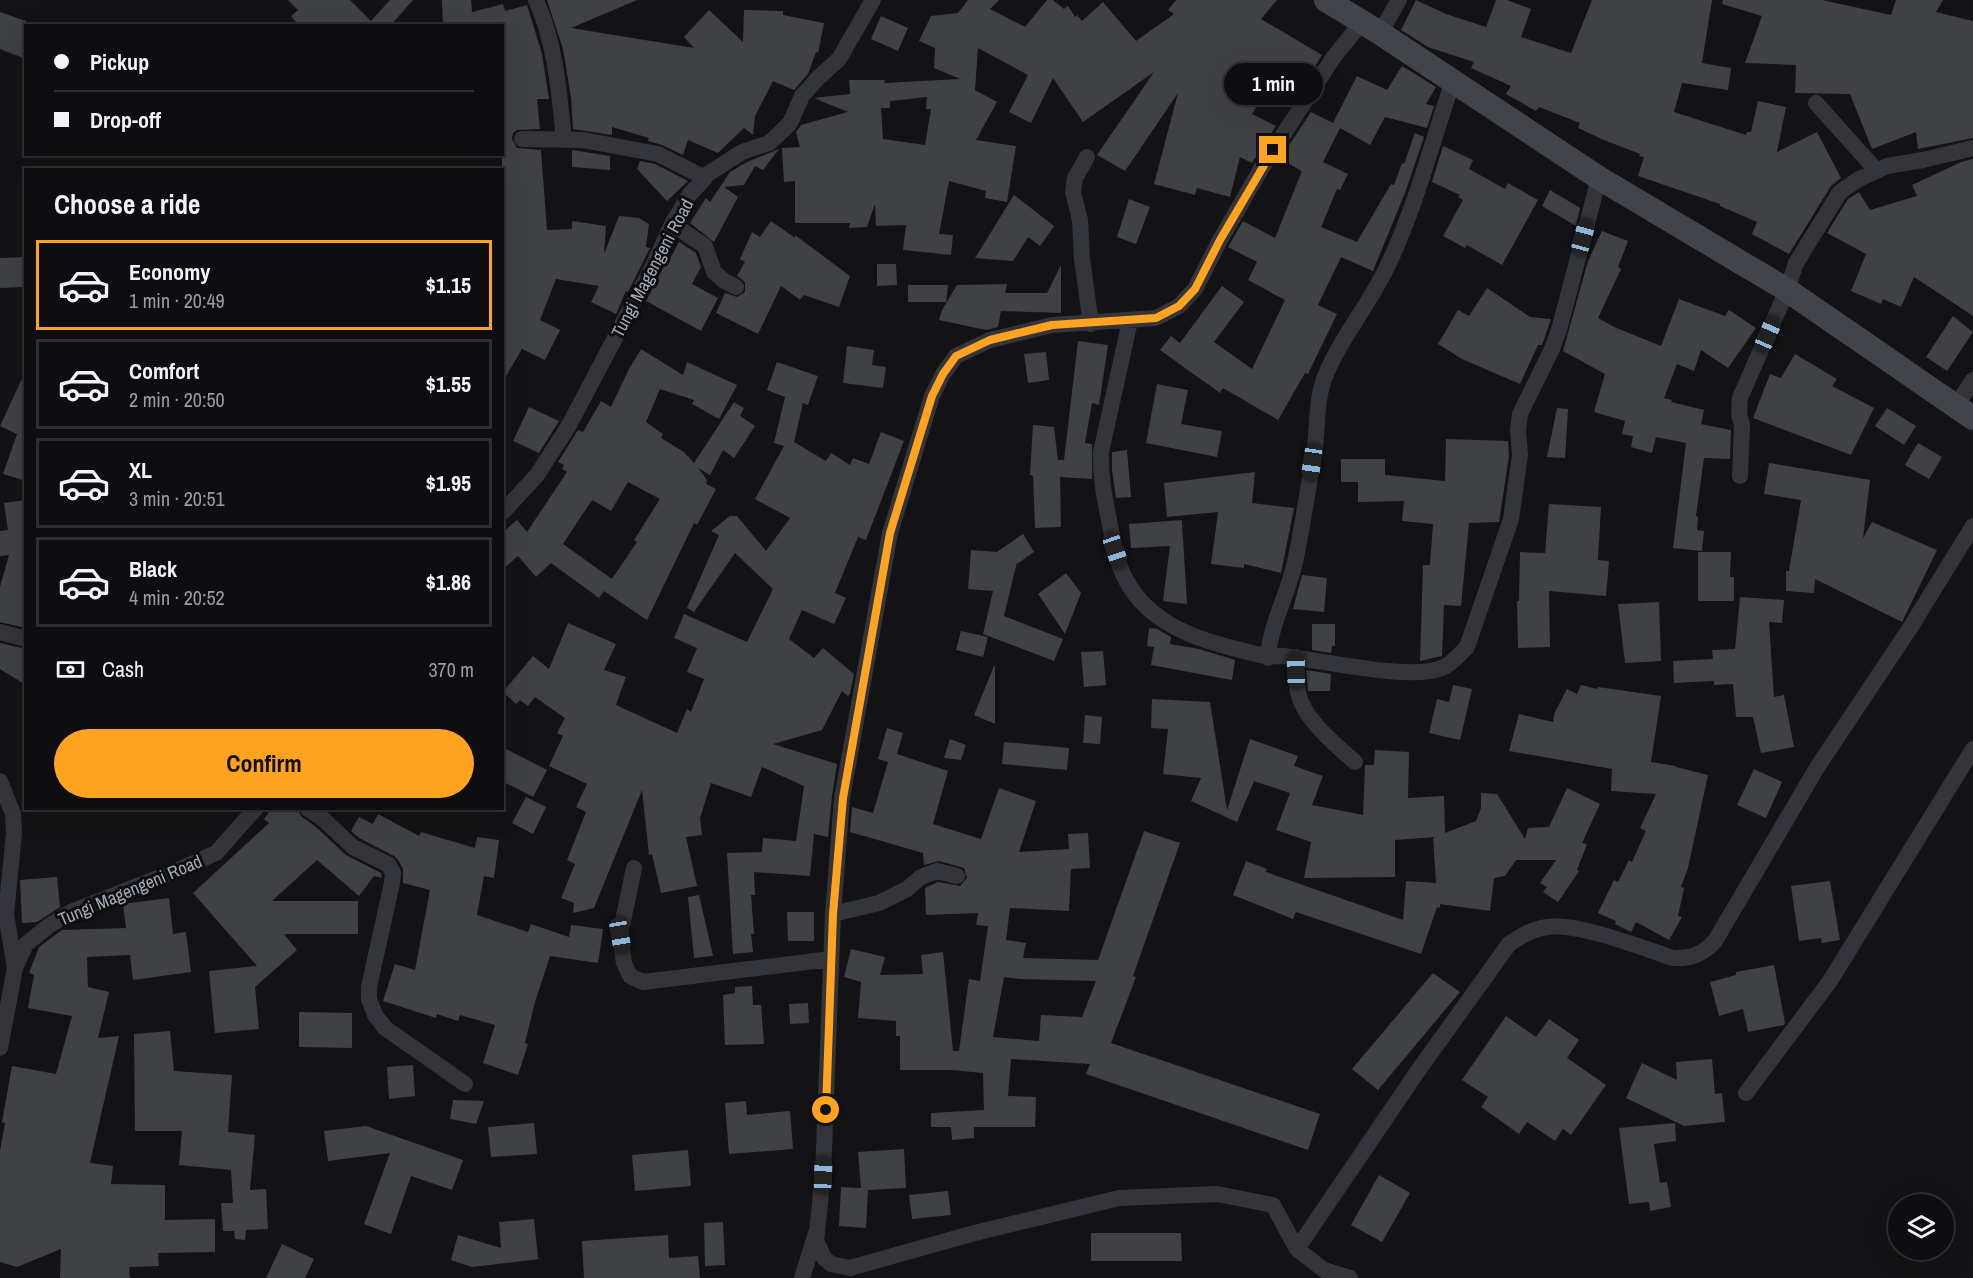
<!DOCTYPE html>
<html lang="en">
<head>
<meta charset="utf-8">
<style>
	body { margin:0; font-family:"Archivo Narrow",sans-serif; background:#1c1c1e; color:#f1f3f6; height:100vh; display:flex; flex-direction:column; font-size:22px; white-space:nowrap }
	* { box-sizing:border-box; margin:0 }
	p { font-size:20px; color:#9b9c9f }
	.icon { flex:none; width:33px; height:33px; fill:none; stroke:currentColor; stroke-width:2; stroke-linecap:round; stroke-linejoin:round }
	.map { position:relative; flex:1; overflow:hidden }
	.details { position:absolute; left:24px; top:168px; width:480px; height:642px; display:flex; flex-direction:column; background:#0e0e10; border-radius:0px; box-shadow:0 6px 24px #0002,0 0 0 2px #2e2e30 }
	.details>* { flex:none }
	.top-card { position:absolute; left:24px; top:24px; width:480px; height:132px; border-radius:0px; box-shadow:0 6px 24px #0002,0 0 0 2px #2e2e30; display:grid; align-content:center; height:132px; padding:0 30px; background:#0e0e10 }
	.buttons { position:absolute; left:1888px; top:1194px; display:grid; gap:12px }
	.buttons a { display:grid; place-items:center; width:66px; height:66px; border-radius:50%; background:#0e0e10; box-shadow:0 6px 24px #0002,0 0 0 2px #2e2e30; font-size:30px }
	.end { position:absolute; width:27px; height:27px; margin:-14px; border:8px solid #ffa321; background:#111; box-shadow:0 0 0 3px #111 }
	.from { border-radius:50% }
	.bubble { position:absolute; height:42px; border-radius:21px; background:#0e0e10; box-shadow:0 6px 24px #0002,0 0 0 2px #2e2e30; font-size:20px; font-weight:700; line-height:42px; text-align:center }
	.car { position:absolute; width:18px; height:36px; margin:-18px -9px; border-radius:8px; box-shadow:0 0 4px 2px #0007; background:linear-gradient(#222 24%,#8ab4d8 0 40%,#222 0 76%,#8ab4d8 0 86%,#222 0) }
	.top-card b { display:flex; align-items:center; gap:21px; height:57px; font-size:22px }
	.top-card b+b { border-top:2px solid #2e2e30 }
	.top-card i { width:15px; height:15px; background:#f1f3f6 }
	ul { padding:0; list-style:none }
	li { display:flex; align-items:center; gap:18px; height:90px; margin:0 12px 9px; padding:0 18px; border:3px solid #2e2e30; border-radius:0px }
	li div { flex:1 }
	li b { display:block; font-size:22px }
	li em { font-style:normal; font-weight:700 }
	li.selected { border-color:#ffa321 }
	li>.icon { width:54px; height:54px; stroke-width:1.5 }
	h2 { padding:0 30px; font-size:27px; line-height:72px }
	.pay { display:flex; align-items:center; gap:15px; height:66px; padding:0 30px; font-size:22px }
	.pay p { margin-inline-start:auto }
	.button { display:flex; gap:12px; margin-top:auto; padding:12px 30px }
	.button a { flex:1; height:69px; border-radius:36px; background:#ffa321; color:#111; font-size:24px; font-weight:700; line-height:69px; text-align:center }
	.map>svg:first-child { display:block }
	.building { fill:#3f4145; fill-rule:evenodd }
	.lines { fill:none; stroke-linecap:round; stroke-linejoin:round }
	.street { stroke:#34353a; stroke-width:16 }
	.secondary { stroke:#41444a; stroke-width:24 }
	.route { stroke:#ffa321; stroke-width:8 }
	.labels { text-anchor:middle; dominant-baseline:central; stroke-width:6; stroke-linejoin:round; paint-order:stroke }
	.street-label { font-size:18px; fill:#a3abb7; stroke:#0e0e10 }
</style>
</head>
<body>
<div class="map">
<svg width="1973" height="1278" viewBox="0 0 1973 1278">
	<rect width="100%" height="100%" fill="#131315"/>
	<path class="building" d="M288,0H350L371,21L390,0H413L390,26H299L291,16L298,10Z
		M442,0H471L472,12L503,4L505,11L527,5L542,54L549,99H537L540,129L517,130L513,133L512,139L517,148L541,150L547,230L572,229V221L606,226L604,254L619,216L639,218L649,224L646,247L650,248L628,292L626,291L616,314L591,302L599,286L556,279L540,320L560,330L545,360L522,349L502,383V26H443Z
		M547,0H637L571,28L694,48L684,37L709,10L743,42L744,10L783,11V15L824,23L818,53L816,52L808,74L794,90L773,81L755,116L753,135L744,128L718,153L688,140L683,155L662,145L648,141L649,138L612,127V135L573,129L571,97L563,49Z
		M968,0H999L990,9L1025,27L1047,0H1053L1064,9L1068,6L1075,17L1077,15L1082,21L1103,2L1136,41L1174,14L1168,10L1176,0H1277L1261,19L1322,55L1294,99L1270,83L1252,114L1276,126L1252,163L1240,157L1230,197L1197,188L1195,195L1154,184L1178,93L1125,171L1097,155L1154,72L1083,122L1053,78L1031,123L1009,112L1028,75L978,48L975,90L997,102L976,140L1016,146L1007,202L985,198L986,191L949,181L939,234L953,235L951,255L903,250L906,225L876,226L875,204L867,227L849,228L850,223H795V181L784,182L782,148L800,147L796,132L801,125L848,112L814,98L850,94L849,80H885L884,83L960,79L934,68L935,48L919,41L931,16L958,13ZM927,97L926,109H931L925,145L883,139L881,108H890V101Z
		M1416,0L1446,14L1486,27L1496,0H1507L1531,9L1521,37L1571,53L1592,0H1712L1702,63L1731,68L1728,90L1682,83L1674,112L1746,135L1747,132H1751L1758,101L1786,107L1777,152L1817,132L1841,178L1831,186L1789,254L1752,234L1757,222L1720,206V204L1638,176L1644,157L1639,156L1640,154L1604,140L1578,128L1580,123L1539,107L1536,111L1506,94L1511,86L1471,68L1474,62L1428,47L1401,30Z
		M1723,0H1822L1891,15L1896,0H1943L1936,12L1973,21V138L1918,149L1916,132L1872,149L1850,94L1795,93L1796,65L1745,63L1762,16L1722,4Z
		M0,12L26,21V59L0,49Z
		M881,16L908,28L898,51L871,39Z
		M1402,66L1436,87L1426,104L1434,106L1427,128L1385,117L1370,145L1340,128L1323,162L1348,174L1340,190L1337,189L1321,227L1357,242L1391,184L1394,185L1402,163L1404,164L1415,133L1424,137L1405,193L1373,271L1341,257L1318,305L1337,314L1308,374L1305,373L1278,420L1223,388L1220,393L1160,350L1171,336L1180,343L1222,286L1244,302L1214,342L1252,369L1285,300L1248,280L1257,262L1228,247L1243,221L1275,238L1302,171L1280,159L1311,112L1333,123L1357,76L1387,90Z
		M1443,146L1473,160L1469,169L1505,189L1508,183L1538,200L1502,265L1467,245L1465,248L1443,236L1463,200L1458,197L1460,195L1432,182Z
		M779,149L763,170L755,166L744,185L724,187L738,197L714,242L690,223L706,198L710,202L730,172L747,162Z
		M572,150L610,156V170L572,167Z
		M1973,159V316L1914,277L1901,307L1883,299L1881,304L1851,291L1866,254L1827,233L1848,199L1859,192L1870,210L1917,196L1912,185L1961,162Z
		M640,161L655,164L688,181L667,201L637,169Z
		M1550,190L1580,208L1576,226L1542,206Z
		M1014,195L1054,226L1040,246L1028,237L1013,261L975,258Z
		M1129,199L1150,207L1136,244L1117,237Z
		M771,221L795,238V235L850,276L839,307L804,295L800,300L781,286L758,334L716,313L725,293L737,297L745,292V282L737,276L745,262L740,259L752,232L760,237Z
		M1602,231L1628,241L1618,267L1621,269L1598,318L1614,327L1661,346L1679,299L1725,316L1729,310L1756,328L1728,368L1701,350L1694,371L1677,364L1664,398L1672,400L1671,402L1704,410L1701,424L1731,430L1730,459L1704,458L1696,516L1698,517L1697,530L1704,531L1702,551L1673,548L1686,443L1656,437L1652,453L1631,447L1633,436L1622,434L1625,421L1594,412L1605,374L1563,351L1588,261Z
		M679,242L696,253L701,267L692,284L718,298L701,331L646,301L669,256L671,257Z
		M26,257V287L0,288V258Z
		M877,264H896L897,285L877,286Z
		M1061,265V313L1001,311L998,327L986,330L939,320L942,310L957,285L1007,284L1005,293H1047Z
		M908,285H948L946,302H908Z
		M1487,288L1530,317L1551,319L1542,345H1538L1520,384L1462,359L1438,344L1458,310L1469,316Z
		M1953,316L1973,332L1947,371L1926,357Z
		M1078,341L1108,345L1099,405L1092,403L1085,443L1092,444V479L1060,477L1061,527L1035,528L1033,476L1030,475L1033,425L1054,427L1058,460H1064Z
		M847,346L874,350L872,365L886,367L883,388L843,383Z
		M641,349L683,375L687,362L737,385L719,419L692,404L694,400L660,389L646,422L663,434L661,438L684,452L694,463L734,402L744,408L740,416L755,426L734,458L723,450L710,475L698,468L707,480L706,484L716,489L697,525L694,523L647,620L604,591L612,580L599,598L551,563L536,577L518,556L502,570V533L517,520L527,532L567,472L562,469L564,465L558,462L578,430L583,432L601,401L611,407L628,371ZM628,482L660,499L634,540L637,542L612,579L563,544L592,500L611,511Z
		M1046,352L1049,380L1028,383L1024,354Z
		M1795,354L1837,379L1832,386L1874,408L1851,455L1753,418L1770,374L1781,378Z
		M777,362L818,376L808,405L803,403L794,442L826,461L831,453L850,465L853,458L869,464L881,432L904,441L866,540L858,537L835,593L846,598L834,624L802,610L789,639L814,658L823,648L854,674L850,694L848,696L842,691L822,730L773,744L837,764L832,796L828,837L814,834L810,876L754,872L755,895H751L754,934H751L753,952L733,954L727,853L762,852L763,838L796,841L804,786L762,767L751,797L711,783L700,818L702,835L686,837L697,886L661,893L652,854L649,855L642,790L594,908L573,913L574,903L561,898L575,864L567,860L586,812L576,807L587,784L549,766L563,736L557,733L565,718L535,697L528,706L520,700L516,704L503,692L533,656L549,669L568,623L616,644L604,670L626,677L616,705L677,733L687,709L691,712L704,679L687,672L697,648L674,638L684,614L747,642L773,589L735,553L694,612L687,608L719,535L711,531L730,516H737L766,551L790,518L755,499L784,446L774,443L785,397L767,390Z
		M26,370V481L3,474L17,434L0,426Z
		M1157,384L1188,390L1181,424L1222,431L1217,457L1146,443Z
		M529,407L559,421L539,453L513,441Z
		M1557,408L1568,409L1565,458L1547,457Z
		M1887,408L1916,426L1904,445L1875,426Z
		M1446,439L1508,441L1509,456L1499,522L1469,523L1461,606L1444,605L1442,656L1420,661L1423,565H1430L1433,524L1402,521L1404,501L1358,502V482H1341V459H1385V475L1445,481Z
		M1918,443L1942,457L1929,479L1905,465Z
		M1127,450L1131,497L1116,498L1112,470V452Z
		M1769,463L1870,480L1863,538L1872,522L1937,550L1902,622L1815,579L1814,593L1786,591V571H1789L1801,500L1764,494Z
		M1255,472L1252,503L1294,508L1281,573L1244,564V568L1211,564L1218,512L1167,517L1164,483Z
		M26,500V628L0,622V587L9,555L0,556V531L8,530L4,503Z
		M1549,504L1601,507L1598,560L1609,561L1606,596L1549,591L1550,647L1518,648L1517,601H1519L1520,552L1545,553Z
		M1182,520V522L1187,604L1163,601L1170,546L1131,548L1129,524Z
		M1023,534L1034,552L1017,564V562L1004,616L1063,639L1054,661L983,634L993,591L968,589L971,550L997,552Z
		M1698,552H1731L1730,577H1734V601H1698Z
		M1066,573L1081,593L1065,634L1038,594Z
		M1302,575L1327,578L1324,612L1293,609Z
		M1740,597L1784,600L1782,623L1769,622L1774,697L1784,695L1794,747L1761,753L1753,717H1736L1733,684L1714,685V681L1674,683L1673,661L1713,659L1712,650L1735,649Z
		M1659,602L1661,661L1625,663L1618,604Z
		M1312,624H1335V646H1332L1331,653L1312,650Z
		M1149,628L1157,629L1171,637L1170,644L1199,649L1235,660L1232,680L1151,665L1154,647L1147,646Z
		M961,631L988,637L983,657L956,650Z
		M0,643L26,649V685L0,669Z
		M1103,651L1106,685L1084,687L1081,652Z
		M994,666H995V724L974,715Z
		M1306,670L1331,674L1330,691H1308Z
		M1453,685L1472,689L1460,740L1429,733L1437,699L1449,702Z
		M1581,685L1597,689L1598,687L1661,696L1651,762L1676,766V767L1708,775L1688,868L1681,887L1684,888L1678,916L1682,917L1669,940L1636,922L1631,932L1615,924L1616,921L1598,913L1614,880L1618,882L1629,860L1632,862L1646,831L1640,828L1656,794L1611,791L1612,769L1509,751L1519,714L1553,722L1555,712L1567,689L1577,694Z
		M1152,699L1210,702L1227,810L1250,739L1298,756L1294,766L1323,776L1312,805L1363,815L1365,765H1374L1375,750L1409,752L1408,798L1444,796L1445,833L1476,821L1481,808V793L1497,794L1525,839L1528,828L1549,827L1567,788L1600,804L1582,843L1587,844L1577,870L1579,871L1558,902L1543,892L1547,887L1540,883L1556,860H1516L1505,876L1494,878L1490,911L1440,904V908L1437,907L1421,954L1296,912L1293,919L1233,895L1246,861L1267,869L1266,872L1403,920L1406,881L1436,883L1433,838L1435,837L1395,840V877L1304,878L1311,842L1276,830L1290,793L1254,781L1237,822L1191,801L1201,778L1163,774L1168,729L1151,728Z
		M1085,715L1102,717L1100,744L1083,743Z
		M887,728L903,733L897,754L948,771L933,824L981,839L999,788L1036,801L1019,852L1069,849L1068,834L1088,833L1090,868L1071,869L1069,911L1010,908L1006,940L1026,943L1023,958L1098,960L1144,831L1180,843L1133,976L1136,977L1111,1043L1320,1114L1308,1150L1086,1074L1090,1064L1011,1059L1008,1096L1036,1097L1035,1127H974V1138L952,1140L951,1127H931V1113L984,1110L983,1073L951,1070H900V1036H896V1021L858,1018L861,982L844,977L851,949L885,957L880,975L923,974L921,955L943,952L953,1051H959L969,979L980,981L988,926L976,925L978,913L926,915L925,888L938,882L960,886L967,878L964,868L939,861L924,865L923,853L850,832L852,807L873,813L888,762L878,759ZM1004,977L1019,979L1096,981L1082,1017L1041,1015L1039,1041L993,1037Z
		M950,739L966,745L961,760L944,758Z
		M1004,742L1069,748L1067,770L1002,764Z
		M502,747L547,770L533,797L502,781Z
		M1754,769L1782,782L1766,818L1737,805Z
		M526,797L546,807L533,834L512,823Z
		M272,808H297L301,816L316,827L346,855L381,873L382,878L374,876L359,896L317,860L272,901H358V934H284L297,950L255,987L259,1029L215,1033L209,971L257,966L193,893L269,823L264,819Z
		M378,814L419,836L421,832L475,848L477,837L499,840L494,878L484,876L477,915L528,932L531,924L569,937L571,925L603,929L598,963L550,956L535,1002L525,1043L528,1044L518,1075L483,1063L495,1025L460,1015L458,1021L437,1014L436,1018L383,1001L395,964L415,970L430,890L403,883V869L398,860L394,856L359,838L351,831L359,817L373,824Z
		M57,877L60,907L37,922L22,923L20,880Z
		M1830,881L1840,940L1822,943L1821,938L1799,941L1791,886Z
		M699,895L713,956L694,958L688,897Z
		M169,898L173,934L186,932L191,972L133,980L130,955L87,957L88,987L109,992L98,1038L119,1036L90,1163L113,1166L111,1184L165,1185V1220L215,1219V1252L158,1253L159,1266L129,1267L130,1278H60L61,1249L17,1267L0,1262V1151L5,1123L2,1122L12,1066L56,1074L72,1016L28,1008L34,975L29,973L39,947L62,930L126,928L123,904Z
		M787,912H814V941H788Z
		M1774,965L1785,1023L1784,1025L1748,1032L1743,1009L1719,1016L1710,982L1736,975V972Z
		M1433,973L1460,992L1378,1090L1352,1069Z
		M752,986L753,1005H761L764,1044L725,1045L723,995L735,993V987Z
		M808,1003L809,1023L790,1024L789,1004Z
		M299,1012L352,1013V1048L299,1047Z
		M1506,1016L1536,1037L1549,1019L1579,1040L1567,1058L1606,1085L1571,1135L1563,1129L1555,1141L1527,1122L1519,1134L1481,1107L1488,1097L1462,1080Z
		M170,1031L174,1071L232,1075L228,1132L255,1135L250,1190L266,1189L268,1229L246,1230L245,1240L235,1239L234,1231H223L221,1203H233L231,1170L179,1165L182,1131H135L134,1034Z
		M1712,1059L1715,1094L1722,1093L1725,1122L1684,1126L1626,1098L1642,1063L1677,1080L1676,1062Z
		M413,1065L415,1096L389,1099L387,1067Z
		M453,1100L484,1101L476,1124L450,1119Z
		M746,1101L747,1115L790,1111L793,1149L729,1154L725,1103Z
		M534,1123L537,1154L491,1157L488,1127Z
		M1675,1123L1676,1141L1654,1144L1660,1183L1667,1182L1671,1207L1650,1211L1649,1202L1629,1204L1619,1128Z
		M366,1126L463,1160L452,1190L411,1176L391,1234L364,1224L390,1153L328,1161L324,1131Z
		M904,1149L906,1188L868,1190L866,1228L839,1226L841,1187L861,1188L858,1152Z
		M688,1150L691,1186L635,1191L632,1155Z
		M1379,1175L1410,1193L1382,1242L1351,1225Z
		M948,1191L951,1215L912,1219L909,1195Z
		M534,1219L538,1258L540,1259L472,1267L451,1260L458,1235L501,1248L499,1222Z
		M723,1222L725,1265L705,1266L704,1223Z
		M1091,1233H1181L1182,1261H1091Z
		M668,1235L669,1258L698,1256L700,1278H584L582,1241Z
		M282,1244L314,1259L305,1278H266Z"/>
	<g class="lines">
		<path class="street" d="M536,0C556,45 559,92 564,140
			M1380,33L1399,0
			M1816,103L1877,171
			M522,139L583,140L658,154L703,177
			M1087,157L1075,178L1073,192L1080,220L1082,259L1091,324
			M672,224L705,246L714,272L723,280L736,287
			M1130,321L1101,452C1100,477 1105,500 1110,525C1113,541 1116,559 1123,574C1142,616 1183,635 1225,646C1245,651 1263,658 1283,656C1320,660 1410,681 1442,668C1452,664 1460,654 1467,647L1511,519L1520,455L1518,430L1520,414L1552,349L1559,330L1599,178
			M1956,406L1973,380
			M1740,476L1742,424L1739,415L1740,398L1787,290L1796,263L1840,192L1859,179L1887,166L1923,160L1973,148
			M502,513L537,475L568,427L653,266L672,224L690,194L705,178L703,177L742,152L769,143L780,133L790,123L802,96L818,78L839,59L873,0
			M0,632L26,639
			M1296,657C1296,674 1295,693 1304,708C1316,729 1337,746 1355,762
			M1268,658C1270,624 1288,595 1295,562C1303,524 1309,485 1315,446C1318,423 1316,402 1324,379C1340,338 1370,304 1388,265C1416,206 1432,142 1453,81
			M0,781L13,814L14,833L6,914L15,968
			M307,808L323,819L353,847L389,865L393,873L392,883L369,987V999L375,1015L385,1028L465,1084
			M634,868L620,935L624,963L630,976L643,982L831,959
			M833,914L879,903L907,889L921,877L937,871L957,876
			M0,1048L15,968L26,944L50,925L71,912L176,871L216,853L256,808
			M1746,1093L1830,981L1973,749
			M1297,1249L1415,1075L1509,944C1521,936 1532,929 1547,927C1574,921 1645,949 1673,958C1691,959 1703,954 1715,941L1818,766L1910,628L1973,526
			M802,1278L816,1233
			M1350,1278L1324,1270L1297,1249L1273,1205L1217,1194L1119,1198L971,1234L850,1268L831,1264L824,1258L816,1241L823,1175L833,914L842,798L890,533L932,396L943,374L956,356L990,340L1052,325L1156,318L1179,306L1195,289L1220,240L1261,169L1333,58L1362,22"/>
		<path class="secondary" d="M1326,0L1380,33L1599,178L1787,290L1973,418"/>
	</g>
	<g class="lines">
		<path class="route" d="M826,1110L833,914L843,798L890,533L932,396L943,374L956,356L990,340L1052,325L1156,318L1179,306L1195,289L1220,240L1273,150"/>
	</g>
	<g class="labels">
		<g class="street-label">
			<text transform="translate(652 268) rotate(-62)">Tungi Magengeni Road</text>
			<text transform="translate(130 890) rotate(-23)">Tungi Magengeni Road</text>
		</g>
	</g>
</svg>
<div class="buttons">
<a><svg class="icon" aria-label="layers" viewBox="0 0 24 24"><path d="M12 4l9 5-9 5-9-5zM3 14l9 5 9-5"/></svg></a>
</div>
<i class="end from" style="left:826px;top:1110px"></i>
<i class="end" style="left:1273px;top:150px"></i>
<div class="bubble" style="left:1224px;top:63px;width:99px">1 min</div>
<i class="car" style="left:1583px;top:237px;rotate:15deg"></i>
<i class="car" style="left:1768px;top:334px;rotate:24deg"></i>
<i class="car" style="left:1312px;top:462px;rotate:188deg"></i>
<i class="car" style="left:1115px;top:550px;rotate:161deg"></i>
<i class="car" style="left:1296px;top:670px;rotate:359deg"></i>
<i class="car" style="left:620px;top:935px;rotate:170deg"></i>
<i class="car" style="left:823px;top:1175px;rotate:2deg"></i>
<div class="top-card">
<b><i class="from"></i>Pickup</b>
<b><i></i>Drop-off</b>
</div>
<section class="details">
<h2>Choose a ride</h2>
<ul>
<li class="selected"><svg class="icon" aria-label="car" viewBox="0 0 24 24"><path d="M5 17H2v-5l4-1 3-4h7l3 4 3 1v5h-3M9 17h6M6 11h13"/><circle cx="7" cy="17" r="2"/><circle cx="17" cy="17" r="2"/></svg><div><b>Economy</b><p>1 min · 20:49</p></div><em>$1.15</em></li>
<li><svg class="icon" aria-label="car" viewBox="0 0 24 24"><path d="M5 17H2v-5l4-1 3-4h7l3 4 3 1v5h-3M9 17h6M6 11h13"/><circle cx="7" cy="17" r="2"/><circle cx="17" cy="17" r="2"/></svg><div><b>Comfort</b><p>2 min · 20:50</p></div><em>$1.55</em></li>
<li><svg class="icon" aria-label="car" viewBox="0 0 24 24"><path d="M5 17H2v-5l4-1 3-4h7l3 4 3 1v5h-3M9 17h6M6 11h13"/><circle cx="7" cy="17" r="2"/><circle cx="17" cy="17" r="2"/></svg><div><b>XL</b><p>3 min · 20:51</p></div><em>$1.95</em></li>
<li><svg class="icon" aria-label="car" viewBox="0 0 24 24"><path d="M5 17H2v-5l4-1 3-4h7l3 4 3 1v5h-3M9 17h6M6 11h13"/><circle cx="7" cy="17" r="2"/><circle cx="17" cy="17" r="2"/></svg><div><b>Black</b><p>4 min · 20:52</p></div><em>$1.86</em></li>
</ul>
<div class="pay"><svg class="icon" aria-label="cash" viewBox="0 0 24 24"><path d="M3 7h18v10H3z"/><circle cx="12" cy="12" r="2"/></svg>Cash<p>370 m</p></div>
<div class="button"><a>Confirm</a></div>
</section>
</div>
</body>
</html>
